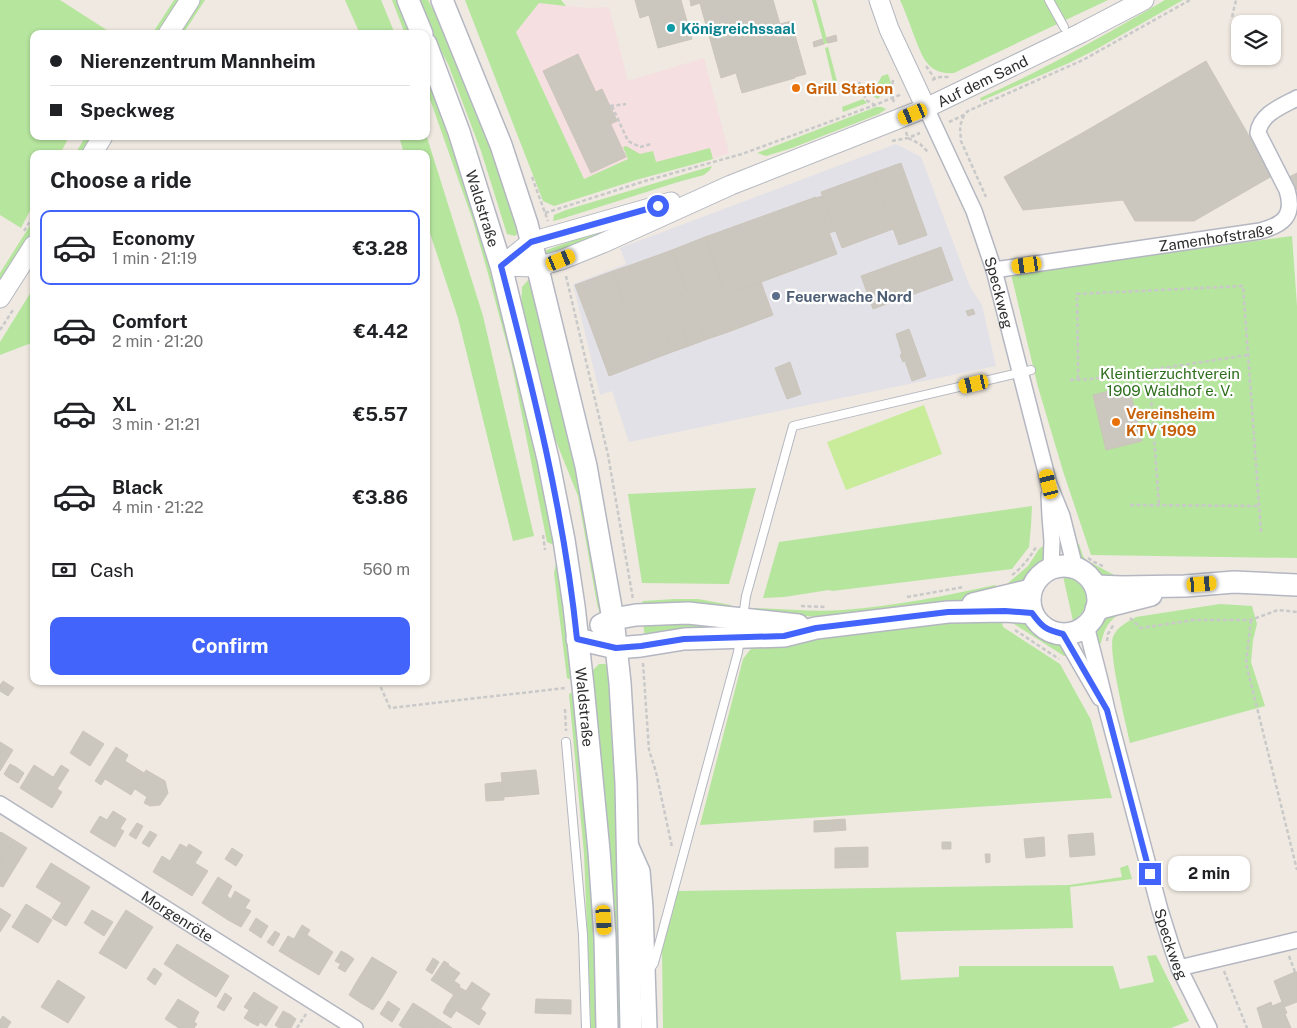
<!DOCTYPE html>
<html lang="en">
<head>
<meta charset="utf-8">
<style>
	body { margin:0; font-family:"Public Sans",sans-serif; background:#f2f2f2; color:#202124; height:100vh; display:flex; flex-direction:column; font-size:19px; white-space:nowrap }
	* { box-sizing:border-box; margin:0 }
	p { font-size:16px; color:#757577 }
	.icon { flex:none; width:28px; height:28px; fill:none; stroke:currentColor; stroke-width:2; stroke-linecap:round; stroke-linejoin:round }
	.map { position:relative; flex:1; overflow:hidden }
	.panel { position:absolute; left:30px; top:150px; width:400px; height:535px; display:flex; flex-direction:column; background:#fff; border-radius:10px; box-shadow:0 1px 4px #0004 }
	.panel>* { flex:none }
	.top-card { position:absolute; left:30px; top:30px; width:400px; height:110px; border-radius:10px; box-shadow:0 1px 4px #0004; display:grid; align-content:center; height:110px; padding:0 20px; background:#fff }
	.tools { position:absolute; left:1231px; top:15px; display:grid; gap:10px }
	.tools a { display:grid; place-items:center; width:50px; height:50px; border-radius:10px; background:#fff; box-shadow:0 1px 4px #0004; font-size:25px }
	.end { position:absolute; width:22px; height:22px; margin:-11px; border:6px solid #4264fb; background:#fff; box-shadow:0 0 0 2px #fff }
	.from { border-radius:50% }
	.bubble { position:absolute; height:35px; border-radius:10px; background:#fff; box-shadow:0 1px 4px #0004; font-size:16px; font-weight:700; line-height:35px; text-align:center }
	.car { position:absolute; width:15px; height:30px; margin:-15px -8px; border-radius:6px; box-shadow:0 0 4px 1px #0007; background:linear-gradient(#f5c518 24%,#345 0 40%,#f5c518 0 76%,#345 0 86%,#f5c518 0) }
	.top-card b { display:flex; align-items:center; gap:18px; height:48px; font-size:19px }
	.top-card b+b { border-top:1px solid #e0e0e0 }
	.top-card i { width:12px; height:12px; background:#202124 }
	ul { padding:0; list-style:none }
	li { display:flex; align-items:center; gap:15px; height:75px; margin:0 10px 8px; padding:0 10px; border:2px solid transparent; border-radius:10px }
	li div { flex:1 }
	li b { display:block; font-size:19px }
	li em { font-style:normal; font-weight:700 }
	li.on { border-color:#4264fb }
	li>.icon { width:45px; height:45px; stroke-width:1.5 }
	h2 { padding:0 20px; font-size:22px; line-height:60px }
	.pay { display:flex; align-items:center; gap:12px; height:55px; padding:0 20px; font-size:19px }
	.pay p { margin-inline-start:auto }
	.action { display:flex; gap:10px; margin-top:auto; padding:10px 20px }
	.action a { flex:1; height:58px; border-radius:10px; background:#4264fb; color:#fff; font-size:20px; font-weight:700; line-height:58px; text-align:center }
	.map>svg:first-child { display:block }
	.industrial { fill:#e3e1e8 }
	.medical { fill:#f5dfe0 }
	.green { fill:#b6e59e }
	.pitch { fill:#c9ec9a }
	.building { fill:#cbc7bf; stroke:#cbc5ba }
	.lines { fill:none; stroke-linecap:round; stroke-linejoin:round }
	.service-casing { stroke:#b4b7c1; stroke-width:10 }
	.minor-casing { stroke:#b4b7c1; stroke-width:18 }
	.tertiary-casing { stroke:#b4b7c1; stroke-width:21 }
	.secondary-casing { stroke:#b4b7c1; stroke-width:24 }
	.path { stroke:#c9c9c9; stroke-width:2.5; stroke-dasharray:4 2.5; stroke-linecap:butt }
	.service { stroke:#fff; stroke-width:8 }
	.minor { stroke:#fff; stroke-width:15 }
	.tertiary { stroke:#fff; stroke-width:19 }
	.secondary { stroke:#fff; stroke-width:21 }
	.route { stroke:#4264fb; stroke-width:6 }
	.culture-dot { fill:#0f9aa8; stroke:#fff; stroke-width:2 }
	.food-dot { fill:#e8710a; stroke:#fff; stroke-width:2 }
	.service-dot { fill:#5c6f8a; stroke:#fff; stroke-width:2 }
	.labels { text-anchor:middle; dominant-baseline:central; stroke-width:4.5; stroke-linejoin:round; paint-order:stroke }
	.culture-label { font-size:15px; font-weight:bold; fill:#0d838f; stroke:#fff; text-anchor:start }
	.street-label { font-size:15px; fill:#2e2e2e; stroke:#fff }
	.food-label { font-size:15px; font-weight:bold; fill:#c56008; stroke:#fff; text-anchor:start }
	.service-label { font-size:15px; font-weight:bold; fill:#4e5e75; stroke:#fff; text-anchor:start }
	.park-label { font-size:15px; fill:#2c6e1b; stroke:#fff }
</style>
</head>
<body>
<div class="map">
<svg width="1297" height="1028" viewBox="0 0 1297 1028">
	<rect width="100%" height="100%" fill="#efe9e1"/>
	<path class="industrial" d="M896,144L921,157L970,287L982,305L996,366L629,442L612,391L600,395L573,284L626,264L620,248Z"/>
	<path class="medical" d="M539,3L589,8L609,7L628,81L704,58L729,153L713,159L636,180L591,194L516,32Z"/>
	<path class="green" d="M0,0H60L113,34H34V136H72L71,138L69,137L60,154H34V203L21,228L0,215Z
		M174,0H179L157,34H152Z
		M199,0H205L183,34H178Z
		M345,0H381L395,34H360Z
		M392,0H399L412,34H405Z
		M417,0H428L447,36L491,139L519,231L515,236L507,234L481,151L448,64L424,19Z
		M465,0H561L566,6L539,3L516,32L584,179L628,159L623,147L626,146L640,154L653,151L656,162L710,148L713,159L636,180L554,206L543,201Z
		M812,0H816L828,43L824,44Z
		M900,0H1108L954,73C926,75 922,55 913,33C909,22 905,11 900,0Z
		M1165,0H1183L1095,50L1069,63L981,101L980,98C1044,70 1105,35 1165,0Z
		M828,47L837,81L833,82L825,48Z
		M426,71L479,219L534,440L554,545L547,542L511,360L487,270L473,221L426,88Z
		M888,74L891,83L878,99L871,95L882,76Z
		M863,99L867,103L843,112L842,107Z
		M876,107H882L886,109L879,114L792,148L766,156L757,153Z
		M426,134L483,316L534,536L513,541L458,318L426,221V154H404L399,136H426Z
		M86,136H92L81,154H75Z
		M712,166L710,170L704,175L678,182L561,219L553,221L554,215L566,210Z
		M34,219V228L0,282V273Z
		M599,231L605,232L606,234L545,256L544,251Z
		M1292,236L1297,306V558L1091,555L1063,471L1038,387L1011,274Z
		M528,280L532,282L586,502L604,616L601,618L597,604L578,496L550,426L521,310L522,287Z
		M34,287V342L0,355V342Z
		M756,488L729,584L642,583L628,494Z
		M1032,506L1031,526L1029,547L1012,569L832,591L829,590L784,597L763,598L779,542Z
		M1074,543L1079,544L1083,556L1086,560L1116,576L1102,577L1096,573L1082,559Z
		M1045,545L1047,555L1043,561L1024,581L1007,586L1008,583L1028,566L1039,549Z
		M557,558L574,681L567,678L554,573Z
		M1063,576C1089,581 1095,607 1073,621Z
		M995,585L998,587V592L938,605L829,617L795,616L753,611L755,608C784,609 814,612 843,610C894,606 945,596 995,585Z
		M675,599H698L731,605L732,609L639,606L643,601Z
		M1220,604L1252,606L1257,624L1253,640L1251,662L1265,706L1130,743C1126,723 1108,653 1113,637C1117,627 1127,622 1136,617Z
		M1119,614C1107,623 1105,628 1101,643L1095,646C1094,637 1093,623 1102,618C1106,615 1114,615 1119,614Z
		M1001,617L1003,627L1060,664L1091,720L1112,798L700,825L743,659L753,646Z
		M1024,618L1041,633L1060,642L1071,656H1064L1011,622V620Z
		M643,623L731,624V631L645,638Z
		M599,664H610L616,727L625,1028H616L594,701L593,670Z
		M575,691L592,853L598,1028H591L584,853L569,694Z
		M1128,865L1132,879L1070,887L1073,928L896,932L901,980L959,977V966H1113L1120,989L1154,982L1147,956L1156,955L1189,1021L1171,1028H663L662,950L678,891L1069,885L1122,877L1120,868Z"/>
	<path class="pitch" d="M924,405L942,454L846,490L827,442Z"/>
	<path class="building" d="M635,0H681L692,39L658,48L649,15L640,18Z
		M690,0H699L700,3L691,6Z
		M699,0H773L780,24L791,21L806,74L795,77V78L742,93L736,73L721,78Z
		M836,35L837,41L828,43L826,38Z
		M822,39L824,44L814,47L813,42Z
		M578,54L626,157L591,173L543,71Z
		M1206,61L1272,176L1194,221H1135L1084,132Z
		M602,89L617,121L611,124L596,92Z
		M1084,132L1123,200L1023,210L1004,177Z
		M901,163L927,235L899,245L873,173Z
		M873,173L893,229L842,248L821,192Z
		M1297,173V190L1289,177Z
		M822,196L835,231L829,233L816,198Z
		M816,197L837,254L726,295L705,237Z
		M705,237L723,287L690,299L672,250Z
		M941,247L953,280L873,309L861,276Z
		M672,250L688,292L671,298L673,304L656,311L654,304L643,307L628,266Z
		M628,266L643,307L654,304L672,352L609,376L589,322L626,308L613,271Z
		M613,271L626,308L589,322L575,285Z
		M761,282L773,315L731,331L716,290L723,287L726,295Z
		M716,290L731,331L705,340L690,299Z
		M688,292L705,340L689,346L671,298Z
		M673,304L689,346L672,352L656,311Z
		M973,309L975,314L968,316L966,311Z
		M909,329L926,376L912,381L905,361L903,362L900,355L902,354L896,334Z
		M790,362L794,374L779,379L775,368Z
		M794,374L801,394L787,399L779,379Z
		M1129,386L1142,441L1106,450L1093,395Z
		M3,681L14,688L8,696L0,691V685Z
		M83,731L104,744L90,766L70,753Z
		M0,742L13,750L0,771Z
		M116,747L128,755L125,761L144,773L131,795L105,779L101,785L95,781Z
		M10,764L16,767L9,778L4,774Z
		M34,765L53,777L39,800L20,788Z
		M61,765L69,770L57,789L62,792L52,808L39,800Z
		M16,767L24,773L18,783L9,778Z
		M146,770L165,781L168,793L160,805L150,806L144,803L147,797L135,789Z
		M536,770L539,794L504,797L501,773Z
		M502,782L504,800L486,801L485,784Z
		M113,811L118,814L103,840L90,832L100,816L107,820Z
		M118,814L126,819L120,829L124,831L115,847L103,840Z
		M845,819L846,830L833,831L832,820Z
		M832,820L833,831L814,832V821Z
		M137,823L143,826L136,839L129,835Z
		M150,831L157,835L149,847L142,843Z
		M1,832L14,840L0,862V833Z
		M1093,833L1095,855L1070,857L1068,835Z
		M1044,837L1045,856L1026,858L1024,839Z
		M14,840L27,848L3,887L0,886V862Z
		M942,842H951V849H942Z
		M180,844L186,847L166,880L153,872L162,856L170,861Z
		M189,844L202,852L195,863L208,871L192,896L166,880Z
		M868,847V857H835V848Z
		M232,848L243,855L236,866L225,859Z
		M985,854H990V862L986,863Z
		M835,857H868V867L835,868Z
		M51,863L64,871L49,895L36,887Z
		M64,871L77,879L62,903L49,895Z
		M218,877L232,886L227,896L231,899L235,891L243,896L228,920L202,903Z
		M77,879L90,887L66,926L52,918Z
		M243,896L250,900L245,908L251,911L241,927L228,920Z
		M26,904L52,920L38,943L12,927Z
		M0,908L11,915L0,932Z
		M92,910L113,922L104,936L84,923Z
		M126,910L140,919L113,961L99,953Z
		M256,918L268,926L261,938L249,930Z
		M140,919L153,927L126,969L113,961Z
		M302,925L310,930L292,959L279,951L288,936L294,939Z
		M275,931L280,934L273,946L267,942Z
		M307,935L333,952L319,975L292,959Z
		M177,944L203,960L190,981L164,964Z
		M341,951L347,954L341,964L335,961Z
		M347,954L354,959L345,972L338,968Z
		M372,957L397,972L382,997L357,981Z
		M433,958L439,962L432,974L426,970Z
		M203,960L229,976L216,997L190,981Z
		M444,961L449,964L448,965L460,973L454,981L460,985L454,995L431,980Z
		M154,968L162,974L155,985L147,979Z
		M1295,972H1297V1002L1284,1007L1274,981Z
		M58,980L85,997L68,1023L41,1007Z
		M357,981L369,989L361,1003L349,995Z
		M472,982L490,994L473,1021L447,1005L459,987L466,991Z
		M369,989L382,997L373,1010L361,1003Z
		M254,992L266,1000L252,1023L244,1018L249,1010L244,1007Z
		M225,993L232,998L224,1011L217,1007Z
		M178,999L199,1012L194,1022L197,1024L194,1028H179L165,1019Z
		M536,999L571,1000V1014L535,1013Z
		M266,1000L278,1007L266,1026L260,1022L258,1026L252,1023Z
		M388,1001L400,1009L392,1022L380,1014Z
		M1271,1002L1272,1006L1282,1002L1287,1013L1285,1014L1291,1028H1263L1257,1008Z
		M413,1003L426,1011L416,1028H403L399,1025Z
		M447,1005L456,1011L451,1018L443,1013Z
		M481,1009L486,1013L479,1025L473,1021Z
		M283,1011L291,1015L283,1028H279L275,1025Z
		M426,1011L438,1019L433,1028H416Z
		M291,1015L296,1019L291,1028H283Z
		M3,1016L11,1022L7,1028H0V1020Z
		M438,1019L452,1028H433Z"/>
	<g class="lines">
		<defs>
			<path id="service" d="M1049,0L1064,27
				M743,617L746,596L793,426L1031,370
				M566,742L583,935L586,1028
				M650,969L654,963L738,652L740,638"/>
			<g id="minor">
				<path id="s1" d="M926,108L974,211L994,270L1049,484L1062,516L1075,568"/>
				<path id="s2" d="M994,270L1260,231C1283,225 1295,216 1287,190L1258,133C1260,114 1282,106 1297,98"/>
				<path d="M1049,495L1050,516L1052,541L1051,568"/>
				<path id="s3" d="M1086,625C1093,654 1101,682 1107,710L1160,910L1171,945L1179,968L1209,1028"/>
				<path d="M1063,634L1100,698"/>
				<path id="s4" d="M0,804L355,1028"/>
				<path d="M630,844L642,871L645,908L649,1028"/>
				<path d="M1179,968L1297,940"/>
			</g>
			<g id="tertiary">
				<path d="M879,0L889,29L926,108"/>
				<path d="M168,34L190,0"/>
				<path d="M92,154L103,136"/>
				<path id="s5" d="M501,266L537,267L561,260L603,243L731,185L926,108L1081,33L1144,0"/>
				<path d="M501,266L531,242L671,202"/>
				<path d="M0,298L34,245"/>
			</g>
			<g id="secondary">
				<path d="M408,0L422,34"/>
				<path d="M442,0L501,145L527,224L586,466L613,619L620,683L626,783L631,1028"/>
				<path id="s6" d="M426,44L459,132L501,266L548,459L564,540L574,606L583,686L599,851L605,937L607,1028"/>
				<circle cx="1064" cy="600" r="34"/>
				<path d="M1095,586L1122,587L1185,586L1234,582L1297,585"/>
				<path d="M973,604L1031,590"/>
				<path d="M1096,609L1151,595"/>
				<path d="M601,625L613,619L636,615L688,613L798,625"/>
				<path d="M577,639L616,648L641,646L684,639L784,636L816,628L948,612L1005,611L1032,613"/>
			</g>
		</defs>
		<use href="#service" class="service-casing"/>
		<use href="#minor" class="minor-casing"/>
		<use href="#tertiary" class="tertiary-casing"/>
		<use href="#secondary" class="secondary-casing"/>
		<path class="path" d="M1232,17L1236,0
			M926,66L935,79
			M893,80L891,94L894,102
			M932,80L940,77H950
			M859,82L866,100L875,105
			M610,106L626,104
			M612,106L628,141L640,147L651,144
			M964,115L960,126L961,141L986,197
			M949,122L964,115L968,111L1083,60L1190,0
			M906,132L908,138L920,144L929,153
			M892,141L908,138L920,133
			M532,177L548,221
			M545,213L645,181L742,154L875,105L902,94
			M24,231L34,215
			M566,276L608,455L633,599
			M0,330L13,310
			M1149,370L1159,505
			M1078,379V359L1077,294L1243,286L1261,532
			M1070,380L1091,379L1248,355
			M1130,505L1259,506
			M543,535L545,550
			M1088,558L1094,562L1105,567
			M1012,575C1022,568 1030,557 1036,547
			M907,597L964,587
			M801,606L825,607
			M1130,618L1141,628L1194,620H1251L1278,610L1297,612
			M1251,620L1246,663L1297,870
			M1015,630L1059,659
			M1107,641L1108,634L1114,624
			M643,663L649,750L656,772L672,847
			M378,681L390,708L565,688
			M565,709L566,731
			M1289,956L1295,972
			M1224,971L1247,1028
			M297,1028L306,1014"/>
		<use href="#service" class="service"/>
		<use href="#minor" class="minor"/>
		<use href="#tertiary" class="tertiary"/>
		<use href="#secondary" class="secondary"/>
	</g>
	<g class="lines">
		<path class="route" d="M658,206L531,242L501,266C533,389 564,512 577,639L616,648L641,646L684,639L784,636L816,628L948,612L1005,611L1032,613C1042,627 1046,630 1063,634L1107,710L1150,874"/>
	</g>
	<circle class="culture-dot" cx="671" cy="28" r="5"/>
	<g class="food-dot">
		<circle cx="796" cy="88" r="5"/>
		<circle cx="1116" cy="422" r="5"/>
	</g>
	<circle class="service-dot" cx="776" cy="296" r="5"/>
	<g class="labels">
		<g class="culture-label">
			<text x="681" y="28">Königreichssaal</text>
		</g>
		<g class="street-label">
			<text stroke="none"><textPath href="#s5" startOffset="519">Auf dem Sand</textPath></text>
			<text stroke="none"><textPath href="#s6" startOffset="174">Waldstraße</textPath></text>
			<text stroke="none"><textPath href="#s2" startOffset="224">Zamenhofstraße</textPath></text>
			<text stroke="none"><textPath href="#s1" startOffset="199">Speckweg</textPath></text>
			<text stroke="none"><textPath href="#s6" startOffset="684">Waldstraße</textPath></text>
			<text stroke="none"><textPath href="#s4" startOffset="210">Morgenröte</textPath></text>
			<text stroke="none"><textPath href="#s3" startOffset="330">Speckweg</textPath></text>
		</g>
		<g class="food-label">
			<text x="806" y="88">Grill Station</text>
			<text x="1126" y="413">Vereinsheim<tspan x="1126" dy="17">KTV 1909</tspan></text>
		</g>
		<g class="service-label">
			<text x="786" y="296">Feuerwache Nord</text>
		</g>
		<g class="park-label">
			<text x="1170" y="373">Kleintierzuchtverein<tspan x="1170" dy="17">1909 Waldhof e. V.</tspan></text>
		</g>
	</g>
</svg>
<div class="tools">
<a><svg class="icon" aria-label="layers" viewBox="0 0 24 24"><path d="M12 4l9 5-9 5-9-5zM3 14l9 5 9-5"/></svg></a>
</div>
<i class="end from" style="left:658px;top:206px"></i>
<i class="end" style="left:1150px;top:874px"></i>
<div class="bubble" style="left:1168px;top:856px;width:82px">2 min</div>
<i class="car" style="left:913px;top:114px;rotate:248deg"></i>
<i class="car" style="left:561px;top:260px;rotate:68deg"></i>
<i class="car" style="left:1027px;top:265px;rotate:262deg"></i>
<i class="car" style="left:974px;top:384px;rotate:257deg"></i>
<i class="car" style="left:1049px;top:484px;rotate:346deg"></i>
<i class="car" style="left:1202px;top:584px;rotate:86deg"></i>
<i class="car" style="left:604px;top:920px;rotate:176deg"></i>
<div class="top-card">
<b><i class="from"></i>Nierenzentrum Mannheim</b>
<b><i></i>Speckweg</b>
</div>
<section class="panel">
<h2>Choose a ride</h2>
<ul>
<li class="on"><svg class="icon" aria-label="car" viewBox="0 0 24 24"><path d="M5 17H2v-5l4-1 3-4h7l3 4 3 1v5h-3M9 17h6M6 11h13"/><circle cx="7" cy="17" r="2"/><circle cx="17" cy="17" r="2"/></svg><div><b>Economy</b><p>1 min · 21:19</p></div><em>€3.28</em></li>
<li><svg class="icon" aria-label="car" viewBox="0 0 24 24"><path d="M5 17H2v-5l4-1 3-4h7l3 4 3 1v5h-3M9 17h6M6 11h13"/><circle cx="7" cy="17" r="2"/><circle cx="17" cy="17" r="2"/></svg><div><b>Comfort</b><p>2 min · 21:20</p></div><em>€4.42</em></li>
<li><svg class="icon" aria-label="car" viewBox="0 0 24 24"><path d="M5 17H2v-5l4-1 3-4h7l3 4 3 1v5h-3M9 17h6M6 11h13"/><circle cx="7" cy="17" r="2"/><circle cx="17" cy="17" r="2"/></svg><div><b>XL</b><p>3 min · 21:21</p></div><em>€5.57</em></li>
<li><svg class="icon" aria-label="car" viewBox="0 0 24 24"><path d="M5 17H2v-5l4-1 3-4h7l3 4 3 1v5h-3M9 17h6M6 11h13"/><circle cx="7" cy="17" r="2"/><circle cx="17" cy="17" r="2"/></svg><div><b>Black</b><p>4 min · 21:22</p></div><em>€3.86</em></li>
</ul>
<div class="pay"><svg class="icon" aria-label="cash" viewBox="0 0 24 24"><path d="M3 7h18v10H3z"/><circle cx="12" cy="12" r="2"/></svg>Cash<p>560 m</p></div>
<div class="action"><a>Confirm</a></div>
</section>
</div>
</body>
</html>
